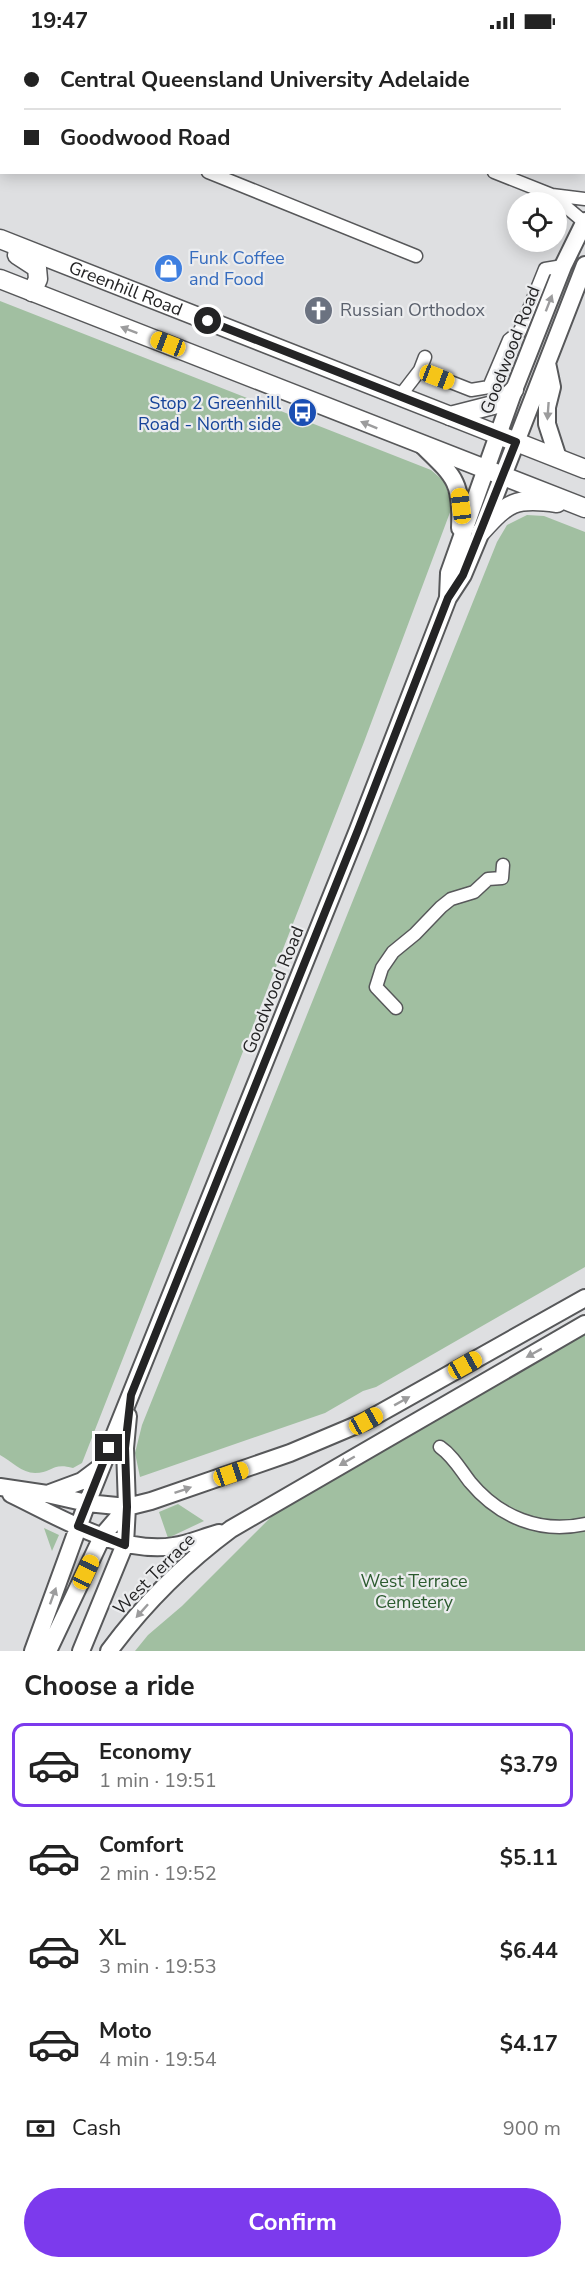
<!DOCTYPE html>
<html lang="en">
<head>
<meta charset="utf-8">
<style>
	body { margin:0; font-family:"Nunito Sans",sans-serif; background:#f6f6f6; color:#222; height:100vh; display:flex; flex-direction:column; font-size:22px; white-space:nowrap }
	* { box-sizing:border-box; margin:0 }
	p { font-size:20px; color:#767676 }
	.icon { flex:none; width:33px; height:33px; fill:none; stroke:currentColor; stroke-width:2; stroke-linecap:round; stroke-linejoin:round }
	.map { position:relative; height:1609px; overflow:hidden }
	.sheet { display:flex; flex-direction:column; background:#fff; flex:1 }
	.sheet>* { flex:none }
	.top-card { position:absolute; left:0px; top:0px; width:585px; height:132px; box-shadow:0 3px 15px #0003; display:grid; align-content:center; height:132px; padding:0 24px; background:#fff }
	.controls { position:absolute; left:507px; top:150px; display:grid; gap:12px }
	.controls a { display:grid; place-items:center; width:60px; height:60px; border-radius:50%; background:#fff; box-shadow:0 3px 15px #0003; font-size:30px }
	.end { position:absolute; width:27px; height:27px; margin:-14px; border:8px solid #242425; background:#fff; box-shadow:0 0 0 3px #fff }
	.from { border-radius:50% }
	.car { position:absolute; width:18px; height:36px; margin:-18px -9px; border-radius:8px; box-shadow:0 0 4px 2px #0007; background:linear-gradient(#f5c518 24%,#345 0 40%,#f5c518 0 76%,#345 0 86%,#f5c518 0) }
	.top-card b { display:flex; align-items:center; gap:21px; height:57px; font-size:22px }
	.top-card b+b { border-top:2px solid #e0e0e0 }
	.top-card i { width:15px; height:15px; background:#222 }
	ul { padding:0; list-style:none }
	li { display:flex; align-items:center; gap:18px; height:84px; margin:0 12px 9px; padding:0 12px; border:3px solid transparent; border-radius:12px }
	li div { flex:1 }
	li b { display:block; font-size:22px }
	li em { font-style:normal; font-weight:700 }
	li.selected { border-color:#7c3aed }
	li>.icon { width:54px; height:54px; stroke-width:1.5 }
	h2 { padding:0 24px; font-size:27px; line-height:72px }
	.pay { display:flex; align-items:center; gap:15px; height:66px; padding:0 24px; font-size:22px }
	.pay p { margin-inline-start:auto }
	.primary-button { display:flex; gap:12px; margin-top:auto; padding:12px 24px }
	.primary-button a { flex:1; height:69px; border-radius:36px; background:#7c3aed; color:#fff; font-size:24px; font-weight:700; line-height:69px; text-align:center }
	.status { display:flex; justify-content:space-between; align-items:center; height:42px; padding:0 30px; background:#fff; direction:ltr }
	.status svg { height:16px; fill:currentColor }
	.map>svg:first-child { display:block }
	.green { fill:#a1bfa1 }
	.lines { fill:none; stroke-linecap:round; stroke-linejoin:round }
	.minor-casing { stroke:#57585a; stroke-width:15 }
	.major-casing { stroke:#57585a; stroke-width:20 }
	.highway-casing { stroke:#57585a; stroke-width:21 }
	.minor { stroke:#fff; stroke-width:12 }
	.major { stroke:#fff; stroke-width:16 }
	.highway { stroke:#fff; stroke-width:18 }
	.oneway { fill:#9c9c9d }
	.route { stroke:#242425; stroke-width:8 }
	.labels { text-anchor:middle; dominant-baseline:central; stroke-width:4.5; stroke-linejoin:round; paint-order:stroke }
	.shop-label { font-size:18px; fill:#366cbe; stroke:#ebecee; text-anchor:start }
	.street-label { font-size:18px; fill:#242425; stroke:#ebecee }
	.worship-label { font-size:18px; fill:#5b616d; stroke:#ebecee; text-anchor:start }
	.transit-label { font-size:18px; fill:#164399; stroke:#ebecee; text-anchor:end }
	.park-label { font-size:18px; fill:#2c5b2f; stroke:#ebecee }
</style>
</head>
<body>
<div class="status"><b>19:47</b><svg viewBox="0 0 49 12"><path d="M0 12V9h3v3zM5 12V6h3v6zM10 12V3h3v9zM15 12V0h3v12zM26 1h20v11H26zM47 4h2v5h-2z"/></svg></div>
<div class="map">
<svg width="585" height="1609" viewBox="0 0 585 1609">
	<rect width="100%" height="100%" fill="#dedfe1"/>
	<path class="green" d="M0,259L431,428L445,440L452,465L364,700L82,1421L73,1426C52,1420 52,1431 35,1431C22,1431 11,1419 0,1413Z
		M527,473L544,474L585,490V1225L376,1345L363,1349L325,1371L140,1435L135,1411L142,1383L497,500L507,483Z
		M585,1292V1609H135L148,1593L182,1564L276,1470Z
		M178,1462L204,1479L168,1496L159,1470Z
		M44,1486L59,1493L52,1509Z"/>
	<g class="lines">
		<defs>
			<path id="minor" d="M166,0L170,2
				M460,0L463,2
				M16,2V0
				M145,2L146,0
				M371,2V0
				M382,2V0
				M502,2V0
				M0,40L2,36
				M0,50L2,51
				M208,130L416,214
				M494,130L552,153L585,157
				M552,153L584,180
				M420,328L471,348L489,345L509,298L520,289L545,227L563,224
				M400,354L420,328L425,315
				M396,966L376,945L382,926L393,910L415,892L441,865L451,857L474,850L488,837L502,836L503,823
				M440,1405C453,1414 460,1427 470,1440C499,1475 540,1492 585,1482"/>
			<path id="major" d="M547,321L552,345L547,365V382L558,416
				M423,404C455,435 462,440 460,486
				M448,555L449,531L514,348L563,224L585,179
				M0,1445L47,1452L87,1461L127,1465L151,1459L290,1411L366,1379L585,1256
				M11,1452C59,1475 120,1513 174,1504C189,1502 204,1495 219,1491
				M47,1452L82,1439L102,1424
				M33,1609L87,1461L358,788L448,556L463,533L481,490L585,223
				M48,1609L103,1493L127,1465
				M81,1609L125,1502L127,1465L125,1406L128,1374
				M109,1609C143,1563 185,1521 231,1487L585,1282"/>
			<g id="highway">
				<path id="s1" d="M0,197L585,427"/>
				<path d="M17,213L37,226L38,237L32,250"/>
				<path d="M0,237L585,466"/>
				<path d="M450,374L501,361L514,348"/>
				<path d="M481,490C508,460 515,455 557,461"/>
			</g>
		</defs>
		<use href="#minor" class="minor-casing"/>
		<use href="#major" class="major-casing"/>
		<use href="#highway" class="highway-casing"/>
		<use href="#minor" class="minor"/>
		<use href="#major" class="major"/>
		<use href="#highway" class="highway"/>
	</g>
	<defs><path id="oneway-solid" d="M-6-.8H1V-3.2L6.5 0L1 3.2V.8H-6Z" transform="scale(1.5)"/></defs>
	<g class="oneway">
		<use href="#oneway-solid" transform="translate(549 261) rotate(-69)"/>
		<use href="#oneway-solid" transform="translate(129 288) rotate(-159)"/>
		<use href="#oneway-solid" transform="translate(548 369) rotate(94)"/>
		<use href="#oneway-solid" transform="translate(369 383) rotate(-158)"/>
		<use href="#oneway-solid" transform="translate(534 1311) rotate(151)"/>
		<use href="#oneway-solid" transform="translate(402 1359) rotate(-29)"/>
		<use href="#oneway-solid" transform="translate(347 1419) rotate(150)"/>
		<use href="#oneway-solid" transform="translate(183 1448) rotate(-19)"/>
		<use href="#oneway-solid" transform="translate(53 1554) rotate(-70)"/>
		<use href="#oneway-solid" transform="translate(142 1569) rotate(132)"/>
	</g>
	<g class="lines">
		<path class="route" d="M109,1406L78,1484L125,1503L127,1465L125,1406L131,1353L358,788L448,556L463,533L516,400L208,279"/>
	</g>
	<defs>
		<symbol id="shop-disc" viewBox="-11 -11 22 22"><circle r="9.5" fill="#3f7fe0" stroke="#ebecee"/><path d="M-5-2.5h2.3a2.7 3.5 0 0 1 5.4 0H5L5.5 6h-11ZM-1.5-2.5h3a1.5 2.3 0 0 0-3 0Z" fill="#fff"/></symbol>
		<symbol id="church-disc" viewBox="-11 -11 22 22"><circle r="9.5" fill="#6b7280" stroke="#ebecee"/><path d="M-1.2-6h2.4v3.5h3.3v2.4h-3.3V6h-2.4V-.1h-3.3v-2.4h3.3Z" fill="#fff"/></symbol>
		<symbol id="bus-disc" viewBox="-11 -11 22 22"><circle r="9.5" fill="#1a4fb4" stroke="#ebecee"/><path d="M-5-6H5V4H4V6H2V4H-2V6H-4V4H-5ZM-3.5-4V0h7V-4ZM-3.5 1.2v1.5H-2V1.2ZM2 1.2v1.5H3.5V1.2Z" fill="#fff"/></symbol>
	</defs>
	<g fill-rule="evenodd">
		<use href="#shop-disc" x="152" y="210" width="33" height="33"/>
		<use href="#church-disc" x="302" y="252" width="33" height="33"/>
		<use href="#bus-disc" x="286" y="354" width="33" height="33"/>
	</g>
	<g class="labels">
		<g class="shop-label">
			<text x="189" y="216">Funk Coffee<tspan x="189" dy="21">and Food</tspan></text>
		</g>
		<g class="street-label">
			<text stroke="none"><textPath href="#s1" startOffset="135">Greenhill Road</textPath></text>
			<text transform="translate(510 308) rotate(-69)">Goodwood Road</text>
			<text transform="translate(273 948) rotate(-68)">Goodwood Road</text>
			<text transform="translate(154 1532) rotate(-45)">West Terrace</text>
		</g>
		<g class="worship-label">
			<text x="340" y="268">Russian Orthodox</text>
		</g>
		<g class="transit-label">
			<text x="281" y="361">Stop 2 Greenhill<tspan x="281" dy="21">Road - North side</tspan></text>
		</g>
		<g class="park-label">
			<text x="414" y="1539">West Terrace<tspan x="414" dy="21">Cemetery</tspan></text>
		</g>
	</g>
</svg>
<div class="controls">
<a><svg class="icon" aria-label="locate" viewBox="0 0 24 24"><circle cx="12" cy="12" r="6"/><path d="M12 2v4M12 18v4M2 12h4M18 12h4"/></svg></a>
</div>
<i class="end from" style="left:208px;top:279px"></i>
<i class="end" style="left:109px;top:1406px"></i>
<i class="car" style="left:168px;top:302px;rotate:291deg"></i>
<i class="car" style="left:437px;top:335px;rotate:111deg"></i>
<i class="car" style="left:461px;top:464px;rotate:353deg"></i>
<i class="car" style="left:465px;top:1323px;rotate:61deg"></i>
<i class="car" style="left:366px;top:1379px;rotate:61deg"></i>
<i class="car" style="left:231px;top:1432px;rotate:71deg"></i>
<i class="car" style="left:86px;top:1530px;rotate:25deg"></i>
<div class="top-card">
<b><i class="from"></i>Central Queensland University Adelaide</b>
<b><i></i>Goodwood Road</b>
</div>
</div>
<section class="sheet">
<h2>Choose a ride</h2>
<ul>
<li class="selected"><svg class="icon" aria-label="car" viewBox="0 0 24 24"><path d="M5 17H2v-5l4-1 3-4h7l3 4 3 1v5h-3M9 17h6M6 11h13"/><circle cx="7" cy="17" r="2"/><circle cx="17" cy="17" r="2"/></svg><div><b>Economy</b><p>1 min · 19:51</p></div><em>$3.79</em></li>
<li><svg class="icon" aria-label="car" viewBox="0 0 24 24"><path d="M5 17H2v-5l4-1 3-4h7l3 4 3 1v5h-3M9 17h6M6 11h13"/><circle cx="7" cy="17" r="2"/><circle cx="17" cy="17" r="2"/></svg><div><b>Comfort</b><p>2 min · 19:52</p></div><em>$5.11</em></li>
<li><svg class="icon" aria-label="car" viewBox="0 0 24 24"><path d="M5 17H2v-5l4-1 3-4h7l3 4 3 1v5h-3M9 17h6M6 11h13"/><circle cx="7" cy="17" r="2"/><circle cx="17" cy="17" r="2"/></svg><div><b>XL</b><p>3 min · 19:53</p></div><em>$6.44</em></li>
<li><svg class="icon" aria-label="car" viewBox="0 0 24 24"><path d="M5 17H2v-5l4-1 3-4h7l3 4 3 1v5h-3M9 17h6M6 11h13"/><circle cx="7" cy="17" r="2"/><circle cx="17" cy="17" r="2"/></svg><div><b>Moto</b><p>4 min · 19:54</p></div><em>$4.17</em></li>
</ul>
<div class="pay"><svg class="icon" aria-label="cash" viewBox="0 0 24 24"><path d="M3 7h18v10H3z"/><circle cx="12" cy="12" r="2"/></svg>Cash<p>900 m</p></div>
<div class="primary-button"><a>Confirm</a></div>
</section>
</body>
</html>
